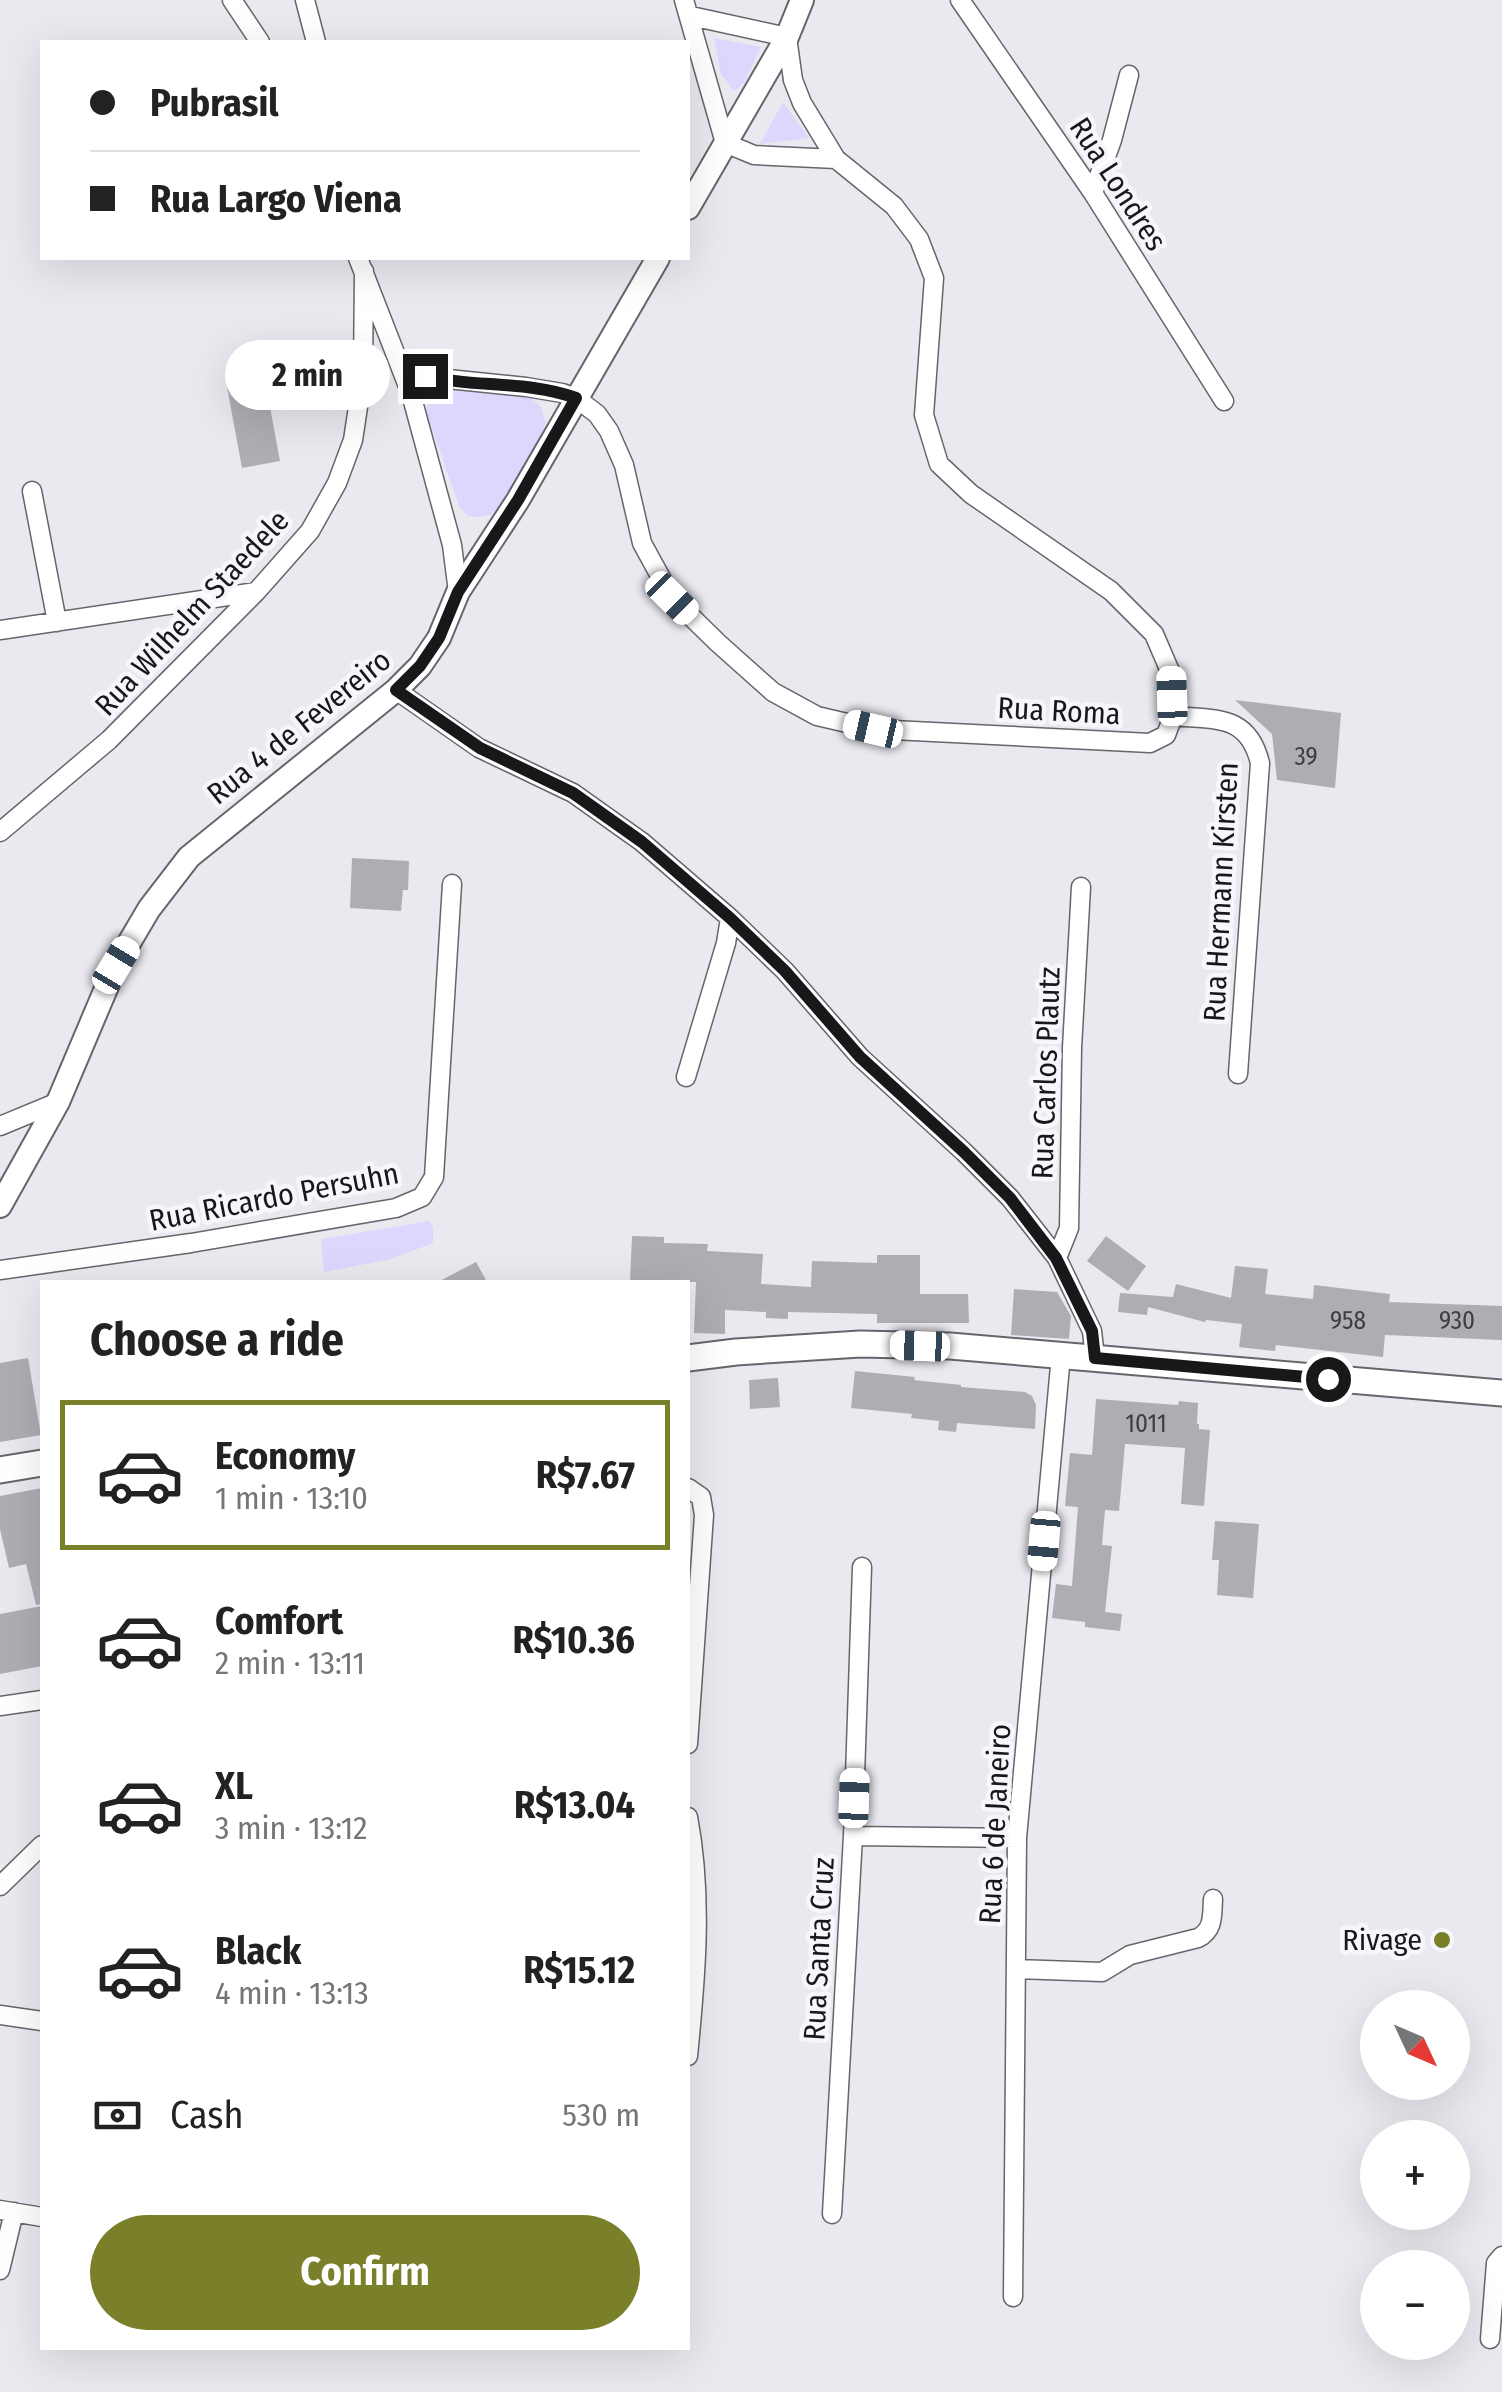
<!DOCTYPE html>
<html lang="en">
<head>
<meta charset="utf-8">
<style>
	body { margin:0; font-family:"Fira Sans Condensed",sans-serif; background:#f2f2f2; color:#222; height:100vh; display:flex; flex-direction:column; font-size:38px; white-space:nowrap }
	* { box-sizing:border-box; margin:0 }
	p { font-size:32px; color:#767676 }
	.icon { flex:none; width:55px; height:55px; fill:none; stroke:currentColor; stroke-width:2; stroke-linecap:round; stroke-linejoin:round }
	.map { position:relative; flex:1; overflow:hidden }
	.details { position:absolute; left:40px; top:1280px; width:650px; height:1070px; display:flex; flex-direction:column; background:#fff; border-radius:0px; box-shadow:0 10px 40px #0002 }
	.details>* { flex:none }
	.top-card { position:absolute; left:40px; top:40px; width:650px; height:220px; border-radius:0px; box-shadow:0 10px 40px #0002; display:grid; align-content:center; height:220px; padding:0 50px; background:#fff }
	.needle { width:65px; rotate:134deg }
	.controls { position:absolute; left:1360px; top:1990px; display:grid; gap:20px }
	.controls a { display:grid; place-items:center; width:110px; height:110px; border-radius:50%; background:#fff; box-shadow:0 10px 40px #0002; font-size:50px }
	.end { position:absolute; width:45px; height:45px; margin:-22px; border:12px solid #18181a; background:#fff; box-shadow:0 0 0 5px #fff }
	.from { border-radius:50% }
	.bubble { position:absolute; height:70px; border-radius:35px; background:#fff; box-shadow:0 10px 40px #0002; font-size:32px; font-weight:700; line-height:70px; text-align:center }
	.car { position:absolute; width:30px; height:60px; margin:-30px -15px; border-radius:12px; box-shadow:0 0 8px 2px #0007; background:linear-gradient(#fff 24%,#345 0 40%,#fff 0 76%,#345 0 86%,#fff 0) }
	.top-card b { display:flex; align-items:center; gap:35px; height:95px; font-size:38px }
	.top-card b+b { border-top:2px solid #e0e0e0 }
	.top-card i { width:25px; height:25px; background:#222 }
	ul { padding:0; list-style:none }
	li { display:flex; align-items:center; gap:30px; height:150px; margin:0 20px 15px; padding:0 30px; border:5px solid transparent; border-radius:0px }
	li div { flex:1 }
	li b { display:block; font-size:38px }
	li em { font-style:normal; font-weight:700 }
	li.on { border-color:#7a802a }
	li>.icon { width:90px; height:90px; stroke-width:1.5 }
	h2 { padding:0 50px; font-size:45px; line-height:120px }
	.pay { display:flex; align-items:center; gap:25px; height:110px; padding:0 50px; font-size:38px }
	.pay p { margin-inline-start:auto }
	.cta { display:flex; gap:20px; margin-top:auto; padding:20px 50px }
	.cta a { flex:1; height:115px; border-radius:60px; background:#7a802a; color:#fff; font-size:40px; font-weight:700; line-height:115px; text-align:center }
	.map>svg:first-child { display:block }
	.green { fill:#ddd6fd }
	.building { fill:#aeadb3 }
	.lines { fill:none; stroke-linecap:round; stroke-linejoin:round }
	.minor-casing { stroke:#66656b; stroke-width:21 }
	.tertiary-casing { stroke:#66656b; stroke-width:26 }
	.secondary-casing { stroke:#66656b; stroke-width:29 }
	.minor { stroke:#fff; stroke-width:18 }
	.tertiary { stroke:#fff; stroke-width:22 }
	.secondary { stroke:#fff; stroke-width:25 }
	.route { stroke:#18181a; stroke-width:12 }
	.poi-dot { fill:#7a802a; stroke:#f7f6fd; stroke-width:4 }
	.labels { text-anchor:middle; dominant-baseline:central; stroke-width:9; stroke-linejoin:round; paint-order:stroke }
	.number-label { font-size:25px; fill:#3e3d40 }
	.street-label { font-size:30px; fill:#18181a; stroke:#f7f6fd }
	.poi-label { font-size:30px; fill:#18181a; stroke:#f7f6fd; text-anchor:end }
</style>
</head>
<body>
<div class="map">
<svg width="1502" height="2392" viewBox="0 0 1502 2392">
	<rect width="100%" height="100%" fill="#eae9f0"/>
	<path class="green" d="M714,38L761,47L744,83L734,91L721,74Z
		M783,102L809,138L760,144Z
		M451,389L529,396L541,407L546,422C539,441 508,505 491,514C484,518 476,517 468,516L460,508L426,412L428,404L440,390Z
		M429,1221L433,1228V1243L391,1259L324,1272L321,1239Z"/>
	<path class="building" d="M265,380L280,461L242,468L227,387Z
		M1235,700L1341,713L1335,788L1277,780L1272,734Z
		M352,858L409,861L408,890H403L401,911L350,908Z
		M632,1236L664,1237V1243L708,1244L707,1251L763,1254L761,1284L811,1287L812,1261L877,1263V1255H920V1294H968L969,1323H877V1314L788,1312V1319L766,1318V1312L725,1310V1334L694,1333L696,1282H630Z
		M1106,1236L1146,1266L1128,1291L1087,1261Z
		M476,1262L487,1282H438Z
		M1235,1266L1268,1269L1265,1294L1313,1299L1314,1285L1390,1294L1389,1302L1502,1306V1340L1385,1335L1383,1357L1276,1345L1275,1351L1239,1347L1242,1324L1206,1320L1205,1322L1148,1307L1147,1315L1118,1312L1120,1293L1173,1297L1176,1284L1231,1298Z
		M1014,1289L1057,1292L1071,1316L1069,1339L1011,1335Z
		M28,1358L41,1435L0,1442V1363Z
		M855,1371L915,1377L914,1380L961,1385V1387L1025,1392L1032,1396L1036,1405L1035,1429L957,1423L956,1432L938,1430L939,1421L911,1418L912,1414L851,1408Z
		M778,1378L780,1407L750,1409L749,1380Z
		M1096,1399L1178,1405L1179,1401L1198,1403L1197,1424H1199V1429L1210,1430L1204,1506L1181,1504L1185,1448L1125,1444L1119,1511L1105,1510L1102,1545L1112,1546L1105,1612L1122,1614L1120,1631L1085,1627V1622L1052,1618L1056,1584L1072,1586L1078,1507L1065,1506L1070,1453L1092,1455Z
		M42,1488V1604L36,1605L26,1564L9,1568L0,1529V1496Z
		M1215,1521L1259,1524L1253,1598L1217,1595L1219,1560H1212Z
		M42,1606V1666L0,1674V1614Z"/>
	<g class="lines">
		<defs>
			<path id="minor" d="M232,0L260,42
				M305,0L316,42
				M684,0L725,143L754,155L836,159
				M960,0L1093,193L1224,401
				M1093,193L1112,140L1129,75
				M358,258L411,394L452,545L458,592
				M401,367L438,378L526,387L562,393L576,398L597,414L609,431L624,465L642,543L672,598L718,643L773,692L817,716L873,729L1150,743L1166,735L1173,716L1172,676L1154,634L1111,591L971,494L939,464L924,415L934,278L919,239L894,206L836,159L802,103L793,80L787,37L691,16
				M32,491L57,622
				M0,630L256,592
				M396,690L479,748L573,793L642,842L730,918L785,971L860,1057L964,1152L1010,1198L1057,1258L1092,1331L1095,1358
				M1173,716C1216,720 1248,714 1260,763L1238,1074
				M0,832L109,740L256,592L310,531L337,483L353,440L363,374L364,271
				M686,1077L726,943L730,918
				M0,1126L58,1102
				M1057,1258L1069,1228L1072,1048L1081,887
				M0,1270L191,1243L396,1208L422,1197L434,1177L452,884
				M688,1488L701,1497L704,1515L688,1744
				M0,1706L42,1700
				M688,1817C703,1896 696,1976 688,2056
				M853,1836L1017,1838
				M0,1886L42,1845
				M1016,1969L1102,1972L1130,1955L1198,1938C1214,1930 1212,1915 1213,1899
				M0,2015L42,2021
				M0,2210L42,2217
				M832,2214L853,1836L862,1567
				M0,2270L14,2212
				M1013,2297L1017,1838L1061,1355
				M1490,2339L1496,2263L1502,2256"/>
			<path id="tertiary" d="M688,208L787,37L802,0
				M0,1206L58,1102L116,965L149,909L189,857L396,690L420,666L439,638L458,592L518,500L658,258"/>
			<path id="secondary" d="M688,1358L736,1352L860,1344L950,1346L1502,1393
				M0,1470L42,1463"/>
		</defs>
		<use href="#minor" class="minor-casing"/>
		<use href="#tertiary" class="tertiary-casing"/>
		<use href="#secondary" class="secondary-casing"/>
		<use href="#minor" class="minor"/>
		<use href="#tertiary" class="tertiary"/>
		<use href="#secondary" class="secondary"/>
	</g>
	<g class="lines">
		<path class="route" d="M425,376C474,388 527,380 576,398L518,500L458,592L439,638L420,666L396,690L480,748L573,793L642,842L730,918L785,971L860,1057L964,1152L1010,1198L1056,1258L1092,1331L1095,1358L1328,1379"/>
	</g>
	<circle class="poi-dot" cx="1442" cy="1940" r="10"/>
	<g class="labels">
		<g class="number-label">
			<text x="1306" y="757">39</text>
			<text x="1348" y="1321">958</text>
			<text x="1457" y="1321">930</text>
			<text x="1146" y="1424">1011</text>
		</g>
		<g class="street-label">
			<text transform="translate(1118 184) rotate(57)">Rua Londres</text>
			<text transform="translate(192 613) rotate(-47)">Rua Wilhelm Staedele</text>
			<text transform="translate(1059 711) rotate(3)">Rua Roma</text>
			<text transform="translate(299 727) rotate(-39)">Rua 4 de Fevereiro</text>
			<text transform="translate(1221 892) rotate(-87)">Rua Hermann Kirsten</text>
			<text transform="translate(1046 1073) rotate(-88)">Rua Carlos Plautz</text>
			<text transform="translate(274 1197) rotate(-11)">Rua Ricardo Persuhn</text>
			<text transform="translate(995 1824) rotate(-87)">Rua 6 de Janeiro</text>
			<text transform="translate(819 1949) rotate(-87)">Rua Santa Cruz</text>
		</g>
		<g class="poi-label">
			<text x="1422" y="1940">Rivage</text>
		</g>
	</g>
</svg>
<div class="controls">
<a><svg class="needle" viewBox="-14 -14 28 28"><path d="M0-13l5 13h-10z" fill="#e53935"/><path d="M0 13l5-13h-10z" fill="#767676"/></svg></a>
<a>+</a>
<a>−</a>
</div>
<i class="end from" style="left:1328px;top:1379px"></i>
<i class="end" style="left:425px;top:376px"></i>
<div class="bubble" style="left:225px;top:340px;width:165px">2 min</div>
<i class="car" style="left:672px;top:598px;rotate:135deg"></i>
<i class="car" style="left:1172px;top:696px;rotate:358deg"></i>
<i class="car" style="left:873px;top:729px;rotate:283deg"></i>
<i class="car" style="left:116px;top:965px;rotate:31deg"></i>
<i class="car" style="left:920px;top:1346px;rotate:272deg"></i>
<i class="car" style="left:1044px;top:1541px;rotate:185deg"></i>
<i class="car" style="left:854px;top:1798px;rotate:2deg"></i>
<div class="top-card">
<b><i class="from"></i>Pubrasil</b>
<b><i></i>Rua Largo Viena</b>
</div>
<section class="details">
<h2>Choose a ride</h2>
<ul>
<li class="on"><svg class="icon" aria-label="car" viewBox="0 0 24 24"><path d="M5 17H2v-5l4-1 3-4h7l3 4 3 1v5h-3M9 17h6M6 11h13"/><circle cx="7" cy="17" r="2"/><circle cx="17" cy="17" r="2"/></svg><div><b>Economy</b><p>1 min · 13:10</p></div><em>R$7.67</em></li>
<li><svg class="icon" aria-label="car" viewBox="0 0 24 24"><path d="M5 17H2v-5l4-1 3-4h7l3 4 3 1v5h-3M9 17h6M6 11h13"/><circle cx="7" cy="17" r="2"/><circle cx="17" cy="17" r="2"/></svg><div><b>Comfort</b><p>2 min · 13:11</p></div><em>R$10.36</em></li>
<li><svg class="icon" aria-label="car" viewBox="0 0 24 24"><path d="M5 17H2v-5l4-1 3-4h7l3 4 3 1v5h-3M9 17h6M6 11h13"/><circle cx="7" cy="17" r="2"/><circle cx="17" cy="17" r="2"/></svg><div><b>XL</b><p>3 min · 13:12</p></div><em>R$13.04</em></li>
<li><svg class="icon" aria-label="car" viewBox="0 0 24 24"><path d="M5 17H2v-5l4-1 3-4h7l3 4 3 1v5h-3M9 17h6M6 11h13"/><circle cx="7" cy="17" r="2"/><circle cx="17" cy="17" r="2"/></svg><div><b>Black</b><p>4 min · 13:13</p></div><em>R$15.12</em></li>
</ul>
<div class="pay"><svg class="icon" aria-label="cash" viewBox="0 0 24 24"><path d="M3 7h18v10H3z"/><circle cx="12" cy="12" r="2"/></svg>Cash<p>530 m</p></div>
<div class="cta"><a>Confirm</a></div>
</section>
</div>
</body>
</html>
